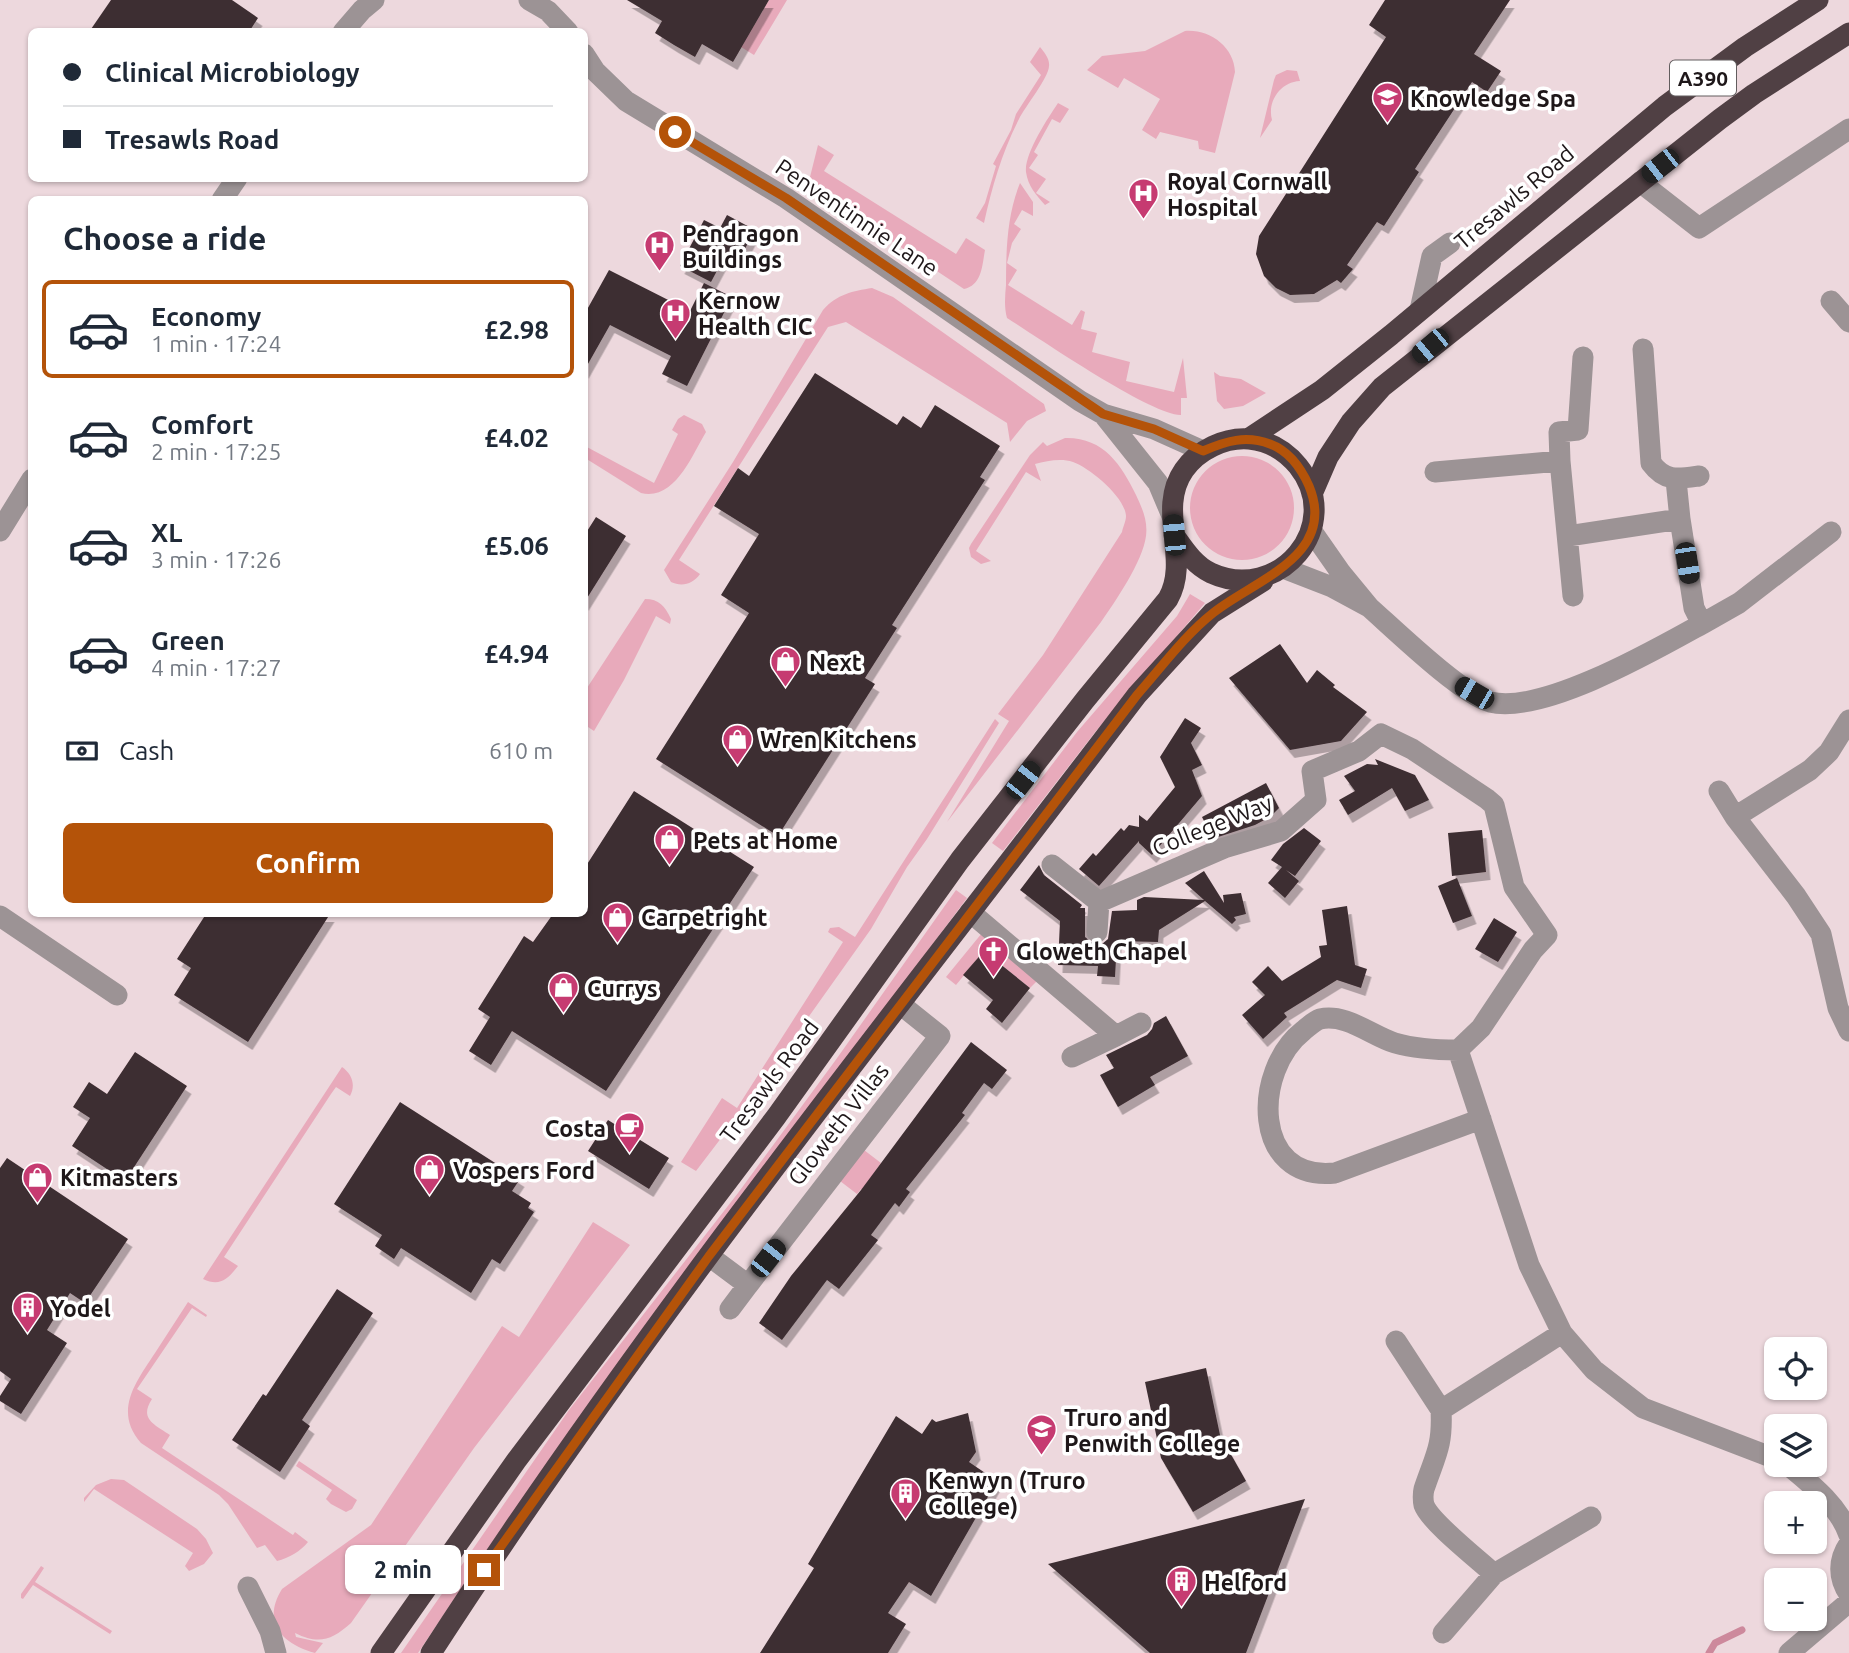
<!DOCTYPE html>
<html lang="en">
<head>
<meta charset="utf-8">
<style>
	body { margin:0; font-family:Ubuntu,sans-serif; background:#f2f2f3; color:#1f2937; height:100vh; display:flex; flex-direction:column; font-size:26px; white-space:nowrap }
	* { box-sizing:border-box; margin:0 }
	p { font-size:23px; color:#747a83 }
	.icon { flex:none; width:38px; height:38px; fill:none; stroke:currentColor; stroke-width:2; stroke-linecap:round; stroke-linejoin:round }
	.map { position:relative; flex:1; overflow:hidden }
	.drawer { position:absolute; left:28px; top:196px; width:560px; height:721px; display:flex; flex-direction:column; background:#fff; border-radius:10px; box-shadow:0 2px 5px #0004 }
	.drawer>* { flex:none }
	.top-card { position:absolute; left:28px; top:28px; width:560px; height:154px; border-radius:10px; box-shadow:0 2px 5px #0004; display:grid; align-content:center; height:154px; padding:0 35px; background:#fff }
	.tools { position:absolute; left:1764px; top:1337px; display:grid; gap:14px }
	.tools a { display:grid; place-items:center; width:63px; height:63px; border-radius:10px; background:#fff; box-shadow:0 2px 5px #0004; font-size:35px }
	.end { position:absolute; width:32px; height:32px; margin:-16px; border:9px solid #b45309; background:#fff; box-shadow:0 0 0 4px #fff }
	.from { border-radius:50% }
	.bubble { position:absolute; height:49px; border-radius:10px; background:#fff; box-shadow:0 2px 5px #0004; font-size:23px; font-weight:700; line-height:49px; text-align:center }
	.car { position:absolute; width:21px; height:42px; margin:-21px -10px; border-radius:9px; box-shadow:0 0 5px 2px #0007; background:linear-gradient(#222 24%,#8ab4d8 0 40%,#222 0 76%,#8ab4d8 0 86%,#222 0) }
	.top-card b { display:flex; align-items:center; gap:24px; height:66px; font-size:26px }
	.top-card b+b { border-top:2px solid #e0e1e3 }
	.top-card i { width:18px; height:18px; background:#1f2937 }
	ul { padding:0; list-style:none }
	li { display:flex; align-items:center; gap:21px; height:98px; margin:0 14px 10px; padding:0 21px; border:4px solid transparent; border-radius:10px }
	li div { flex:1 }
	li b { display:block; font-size:26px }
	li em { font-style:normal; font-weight:700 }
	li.active { border-color:#b45309 }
	li>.icon { width:63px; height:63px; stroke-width:1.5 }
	h2 { padding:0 35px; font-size:32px; line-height:84px }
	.pay { display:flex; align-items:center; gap:18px; height:77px; padding:0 35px; font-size:26px }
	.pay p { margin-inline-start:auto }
	.button { display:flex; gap:14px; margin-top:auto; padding:14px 35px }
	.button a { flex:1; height:80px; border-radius:10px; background:#b45309; color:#fff; font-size:28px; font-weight:700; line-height:80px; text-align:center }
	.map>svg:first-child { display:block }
	.green { fill:#e8aabb }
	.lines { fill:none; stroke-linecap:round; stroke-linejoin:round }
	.stream { stroke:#cd899c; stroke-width:7 }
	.building { fill:#3e2e32; filter:url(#shadow) }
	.street { stroke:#9c9395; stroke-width:21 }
	.highway { stroke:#504044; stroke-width:21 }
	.route { stroke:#b45309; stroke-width:9 }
	.labels { text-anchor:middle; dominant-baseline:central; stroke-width:7; stroke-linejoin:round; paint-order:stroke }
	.shield { fill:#fff; stroke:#625d5e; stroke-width:2 }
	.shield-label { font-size:21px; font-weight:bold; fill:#1e1719 }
	.poi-label { font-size:23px; font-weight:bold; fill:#1e1719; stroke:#fff; text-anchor:start }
	.street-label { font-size:23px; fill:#1e1719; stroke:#fff }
</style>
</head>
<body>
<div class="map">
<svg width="1849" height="1653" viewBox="0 0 1849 1653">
	<defs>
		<filter id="shadow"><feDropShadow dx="4.5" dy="8" stdDeviation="0" flood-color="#0004"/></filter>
	</defs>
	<rect width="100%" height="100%" fill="#edd8dd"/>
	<path class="green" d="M769,0H787L754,55L741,47Z
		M1185,31C1210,29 1234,47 1235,72L1215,153L1199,149L1198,141L1160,132L1156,139L1142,130L1160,99L1124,78L1118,88L1087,70L1102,56L1145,51Z
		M1040,47C1044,52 1050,59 1049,66C1049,77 1025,107 1019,119C1002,152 992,187 984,223L976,218L985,203L996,166L993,164L1011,130L1016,114L1041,75L1030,62Z
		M1287,70L1297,71L1300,81C1280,82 1267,102 1272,120L1260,138L1274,80L1276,75Z
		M1058,103L1069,109L1060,123L1052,119L1034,152L1038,155L1029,168L1046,179L1036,193L1050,202L1045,205C1036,195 1028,186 1026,172C1024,154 1048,118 1058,103Z
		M818,145L834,155L824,171L956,254L966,238L985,250C982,266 982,285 964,289L813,189L810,177Z
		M1020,183L1033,202V216L1022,210L1014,224L1021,229L1012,243L1007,263L1017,270L1008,285L1072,325L1081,310L1085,312L1081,329L1097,333L1092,352L1130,362L1126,381L1174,392L1183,358L1187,398H1181V415C1152,416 1037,337 1007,318C1004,307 1005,296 1006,285C1006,250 1007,215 1020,183Z
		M872,288L893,297L1044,404L1046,411L1027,421L1010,442L1007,423L846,322L828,327L679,560L700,574C693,584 682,587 671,582L664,570L733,462L823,310C837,294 853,291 872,288Z
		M1214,372L1220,376L1241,379L1266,393L1243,406L1224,409L1217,401Z
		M684,415L702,424L706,432C692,455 675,501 641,493L585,458V446L654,483L678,434L672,430L678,419Z
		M1065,438C1103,437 1121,464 1136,495C1142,508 1148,520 1146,536C1143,561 1115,602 1101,622L947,822L1009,721L998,714L1043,655L1122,532C1123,527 1126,521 1126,516C1125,497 1090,468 1073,462C1061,458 1047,461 1035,464L1041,481L1026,472L976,551L991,561L981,564L971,557L969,548L971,544L1030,455L1043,442L1047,446Z
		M1190 508a52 52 0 1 1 104 0a52 52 0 1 1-104 0Z
		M1190,594L1205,603L1096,731L1003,851L992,843L1077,732L1177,616Z
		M645,599C659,599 665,606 671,619L670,624L656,616L624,680L594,731L585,725V691Z
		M995,719L999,723L927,839L907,867L871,929L741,1112L696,1171L681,1162L722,1098L737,1108L843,942L828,932L830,928L839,927L855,937Z
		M956,890L967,898L580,1418L493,1541L418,1653H401L569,1410L738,1193L835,1061Z
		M982,933L1038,980L1030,988L984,951L956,985L946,977Z
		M342,1067C352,1074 356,1085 350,1096L336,1087L331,1094L224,1257L238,1266C228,1279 220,1287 203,1279Z
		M864,1150L881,1163L867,1183L889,1210L861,1189L857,1194L840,1181Z
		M593,1222L630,1245L474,1448L351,1623C332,1640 319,1645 295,1633L296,1637L323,1643L315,1653C283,1644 261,1623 282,1589L371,1525L502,1326L519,1337Z
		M188,1302L207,1315L206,1317L192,1308L137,1389L152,1399C139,1419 154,1424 170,1435L162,1448L293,1535L295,1532L308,1542C301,1551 289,1558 277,1561L265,1545L257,1548L228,1504L219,1495L141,1443C113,1411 136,1382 155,1353C166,1336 177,1319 188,1302Z
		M299,1461L357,1500L352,1509L346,1512L331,1504L326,1499L332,1490L296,1466Z
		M111,1479L124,1480L197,1529L206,1539L213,1553L204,1564L189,1571L185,1566L193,1553L94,1489L84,1502V1498L96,1485Z
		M41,1566L44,1568L35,1582L112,1631L110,1634L33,1585L23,1599L21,1598V1594Z"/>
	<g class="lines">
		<path class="stream" d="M1709,1653L1715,1643L1742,1630"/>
	</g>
	<path class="building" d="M111,0H232L258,18L249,32H89Z
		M627,0H769L733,62L702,44L695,57L674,45L655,33L662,21Z
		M1385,0H1510L1474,54L1501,71L1487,92L1472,82L1415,169L1419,172L1384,226L1377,222L1347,265L1353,269L1341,283L1337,280L1314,294L1290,295L1276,288L1264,276L1256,254L1259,236L1386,37L1369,25Z
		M727,215L755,230L739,260L726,254L711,282L680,266L704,220L720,228Z
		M609,270L690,311L704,283L732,297L687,386L662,374L671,356L610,325L584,371V315Z
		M815,373L897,425L903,416L921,428L935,405L1000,446L980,477L985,480L892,625L897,628L865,678L875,684L778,836L656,759L749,613L721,595L759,534L714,506L738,468L749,476Z
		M596,517L626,536L584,603V536Z
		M1280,644L1307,683L1317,670L1335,685L1333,687L1367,712L1341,741L1290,750L1229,678Z
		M1185,718L1201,728L1191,743L1202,765L1192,770L1202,796L1152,855L1139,843V841L1099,886L1079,869L1093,853L1096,856L1121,828L1124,831L1129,825L1139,827V815L1147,821L1175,787L1160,757Z
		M1375,759L1415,775L1429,800L1405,811L1392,788L1348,815L1339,800L1355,791L1344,776L1367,764L1378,765Z
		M1266,783L1279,808L1270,817L1255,825L1215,838L1211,835L1202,817Z
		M634,791L754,867L606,1091L512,1031L491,1065L469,1051L490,1017L478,1009L524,936L533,942L553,914H584V869Z
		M1304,828L1321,841L1295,876L1286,870L1299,881L1285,898L1268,883L1282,867L1271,860L1283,844Z
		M1482,830L1486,872L1452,876L1448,833Z
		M1039,865L1044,875L1082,905L1080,908H1085V937L1095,945L1102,944L1108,939L1112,911L1137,910V900L1144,897L1204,900L1185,883L1204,871L1224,903L1223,895L1241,893L1246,914L1234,917L1236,920L1232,924L1205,901L1159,930L1158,942L1117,941L1115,977L1097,976L1098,966L1058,965L1060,921L1020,890Z
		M1457,878L1472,916L1453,923L1438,886Z
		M1347,906L1355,965L1367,969L1361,988L1337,980L1284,1013L1287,1017L1263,1039L1242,1015L1265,995L1252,982L1268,966L1282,981L1321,957L1319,946L1327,945L1322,910Z
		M206,914H330L248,1042L174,995L191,968L177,959Z
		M1494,918L1517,932L1498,962L1475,949Z
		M984,951L1030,988L1002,1023L986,1009L993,1000L963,975Z
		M1166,1016L1188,1056L1150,1077L1155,1085L1118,1107L1100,1075L1114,1068L1106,1055L1147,1035L1152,1029L1154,1023Z
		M971,1042L1007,1070L992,1089L984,1083L962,1113L965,1115L906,1189L910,1192L899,1207L895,1203L871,1235L878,1240L839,1289L827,1280L782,1340L759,1323L791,1276L861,1190Z
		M135,1052L187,1086L125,1181L72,1146L90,1118L73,1107L89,1082L107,1094Z
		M400,1102L520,1179L512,1191L531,1203L528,1208L534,1212L500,1264L492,1259L471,1293L401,1248L394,1259L375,1246L382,1235L334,1204Z
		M608,1120L669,1158L649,1189L588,1151Z
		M7,1158L128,1239L85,1303L70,1293L47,1330L67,1343L21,1414L0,1401V1396L11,1379L0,1371V1168Z
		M337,1289L373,1313L302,1420L310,1426L280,1472L232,1440L263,1394L266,1396Z
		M1206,1368L1220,1435L1246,1481L1193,1512L1161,1458L1145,1382Z
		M968,1413L976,1452L969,1462L997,1481L931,1596L909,1582L888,1613L906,1624L888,1653H760L814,1568L808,1564L896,1416L922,1434L932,1419L936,1422Z
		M1305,1499L1246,1653H1150L1048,1564Z"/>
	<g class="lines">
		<path class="street" d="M529,0L548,11L568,32
			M343,32L362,10L374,0
			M584,54L595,71L626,101L786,198L1080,401L1103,414L1154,429L1203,451
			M1640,182L1699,228L1849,129
			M222,200L237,178
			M1831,301L1849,322
			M1420,310L1432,256L1450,243
			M1643,349L1651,463C1665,482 1678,479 1699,476
			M1103,414L1158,483L1172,516
			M1435,472L1560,461
			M1676,480L1680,519
			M0,531L32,479
			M1283,568L1332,587L1369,607L1341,573L1311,530
			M1573,596L1560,461L1559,432L1578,430L1583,357
			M1369,607C1395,630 1461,694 1490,702C1542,715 1655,650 1702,624L1694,608L1680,519L1568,536
			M1702,624L1739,603L1831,532
			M1849,720L1829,752L1810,770L1735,817L1796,896L1821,934L1838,1008L1849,1031
			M1719,791L1735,817
			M1052,865L1099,902L1224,848L1281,831L1316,800L1312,771L1359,751L1381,734L1412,749L1487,799L1494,805L1514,887L1547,935L1533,950L1481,1028L1458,1050L1529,1265L1562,1333L1594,1370L1643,1408L1776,1459
			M970,912L1116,1036L1072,1057
			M0,916L117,995
			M1097,932L1099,902
			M1116,1036L1141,1023
			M1458,1050C1437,1050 1416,1049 1395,1043C1372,1036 1346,1013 1320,1019C1314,1021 1308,1027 1303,1031C1253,1070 1251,1182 1335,1173L1481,1119
			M709,1256L748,1285L940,1036L900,1004
			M730,1309L748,1285
			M1396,1341L1441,1410L1562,1333
			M1441,1410C1443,1447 1435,1456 1424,1489C1423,1493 1423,1501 1424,1505C1430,1522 1479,1560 1494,1574L1591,1517
			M1788,1465C1811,1484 1839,1506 1849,1535
			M1849,1544C1838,1560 1838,1578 1849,1594
			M248,1587L270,1631L276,1653
			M1443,1633L1494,1574
			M1789,1653L1849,1602"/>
		<path class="highway" d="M1248,439L1322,390L1391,335L1665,106L1745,47L1818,0
			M1312,494L1328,457L1351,422L1382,387L1720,119L1754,94L1849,33
			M381,1653L516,1461L776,1117L960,860L1085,700L1168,599C1191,559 1156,510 1184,470C1198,450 1225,437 1249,439C1270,441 1285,450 1298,466C1346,526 1278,604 1211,573C1194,565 1184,549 1174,535
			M431,1653C646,1320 897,1011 1137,695L1212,613L1263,581"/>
	</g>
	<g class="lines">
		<path class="route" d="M484,1570L709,1256L1137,695C1161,668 1184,636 1213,613C1254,580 1338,556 1309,486C1301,468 1289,451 1270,444C1246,435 1226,441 1203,451L1154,429L1103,414L786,198L675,132"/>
	</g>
	<defs>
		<symbol id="university-pin" viewBox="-11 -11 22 30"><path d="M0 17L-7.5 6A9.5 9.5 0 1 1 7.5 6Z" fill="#c63b71" stroke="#fff"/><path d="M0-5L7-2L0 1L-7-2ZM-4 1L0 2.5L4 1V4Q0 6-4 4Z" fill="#fff"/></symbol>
		<symbol id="hospital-pin" viewBox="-11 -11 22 30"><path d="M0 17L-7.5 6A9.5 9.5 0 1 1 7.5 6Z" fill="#c63b71" stroke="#fff"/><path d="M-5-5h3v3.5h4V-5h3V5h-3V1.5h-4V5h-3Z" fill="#fff"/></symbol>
		<symbol id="shop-pin" viewBox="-11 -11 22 30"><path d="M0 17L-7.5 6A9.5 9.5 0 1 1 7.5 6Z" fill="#c63b71" stroke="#fff"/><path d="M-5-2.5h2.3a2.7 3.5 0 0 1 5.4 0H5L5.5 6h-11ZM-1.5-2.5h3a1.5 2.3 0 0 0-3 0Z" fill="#fff"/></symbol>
		<symbol id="church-pin" viewBox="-11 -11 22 30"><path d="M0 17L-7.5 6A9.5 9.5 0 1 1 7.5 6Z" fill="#c63b71" stroke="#fff"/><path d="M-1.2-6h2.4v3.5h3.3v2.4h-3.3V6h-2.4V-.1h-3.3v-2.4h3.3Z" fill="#fff"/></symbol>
		<symbol id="cafe-pin" viewBox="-11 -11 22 30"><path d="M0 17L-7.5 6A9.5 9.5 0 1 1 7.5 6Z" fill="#c63b71" stroke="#fff"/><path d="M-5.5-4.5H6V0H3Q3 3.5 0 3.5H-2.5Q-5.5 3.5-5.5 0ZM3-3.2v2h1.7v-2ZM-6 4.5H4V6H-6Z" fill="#fff"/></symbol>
		<symbol id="building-pin" viewBox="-11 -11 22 30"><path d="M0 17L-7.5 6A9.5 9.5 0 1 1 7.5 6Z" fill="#c63b71" stroke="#fff"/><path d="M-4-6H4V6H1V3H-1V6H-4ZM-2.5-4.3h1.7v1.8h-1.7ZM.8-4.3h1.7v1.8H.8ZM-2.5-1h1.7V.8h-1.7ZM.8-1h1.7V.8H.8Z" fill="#fff"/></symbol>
	</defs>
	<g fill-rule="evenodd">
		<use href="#university-pin" x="1370" y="80" width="35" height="47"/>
		<use href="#hospital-pin" x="1126" y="176" width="35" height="47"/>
		<use href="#hospital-pin" x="642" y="228" width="35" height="47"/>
		<use href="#hospital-pin" x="658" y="296" width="35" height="47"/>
		<use href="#shop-pin" x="768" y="644" width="35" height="47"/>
		<use href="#shop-pin" x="720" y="722" width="35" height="47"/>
		<use href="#shop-pin" x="652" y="822" width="35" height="47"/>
		<use href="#shop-pin" x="600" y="900" width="35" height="47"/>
		<use href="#church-pin" x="976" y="934" width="35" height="47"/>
		<use href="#shop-pin" x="546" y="970" width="35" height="47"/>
		<use href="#cafe-pin" x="612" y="1110" width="35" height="47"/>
		<use href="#shop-pin" x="412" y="1152" width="35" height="47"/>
		<use href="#shop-pin" x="20" y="1160" width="35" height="47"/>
		<use href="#building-pin" x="10" y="1290" width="35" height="47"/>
		<use href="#university-pin" x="1024" y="1412" width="35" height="47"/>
		<use href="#building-pin" x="888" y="1476" width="35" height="47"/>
		<use href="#building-pin" x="1164" y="1564" width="35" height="47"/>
	</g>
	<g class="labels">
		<rect class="shield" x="1670" y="60.5" width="66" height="35" rx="5"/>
		<g class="shield-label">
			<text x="1703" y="78">A390</text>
		</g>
		<g class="poi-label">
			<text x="1410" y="98">Knowledge Spa</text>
			<text x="1167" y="181">Royal Cornwall<tspan x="1167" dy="26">Hospital</tspan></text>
			<text x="682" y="233">Pendragon<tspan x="682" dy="26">Buildings</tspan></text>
			<text x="698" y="300">Kernow<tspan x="698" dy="26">Health CIC</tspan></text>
			<text x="809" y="662">Next</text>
			<text x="760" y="739">Wren Kitchens</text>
			<text x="693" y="840">Pets at Home</text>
			<text x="641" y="917">Carpetright</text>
			<text x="1016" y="951">Gloweth Chapel</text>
			<text x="587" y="988">Currys</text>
			<text x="606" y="1128" text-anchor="end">Costa</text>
			<text x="453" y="1170">Vospers Ford</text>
			<text x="60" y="1177">Kitmasters</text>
			<text x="50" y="1308">Yodel</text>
			<text x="1064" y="1417">Truro and<tspan x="1064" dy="26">Penwith College</tspan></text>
			<text x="928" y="1480">Kenwyn (Truro<tspan x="928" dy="26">College)</tspan></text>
			<text x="1204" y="1582">Helford</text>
		</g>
		<g class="street-label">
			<text transform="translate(1514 197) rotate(-40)">Tresawls Road</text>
			<text transform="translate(857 217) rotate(34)">Penventinnie Lane</text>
			<text transform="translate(1212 825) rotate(-22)">College Way</text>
			<text transform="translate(769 1081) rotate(-53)">Tresawls Road</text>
			<text transform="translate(838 1124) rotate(-52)">Gloweth Villas</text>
		</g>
	</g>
</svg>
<div class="tools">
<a><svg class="icon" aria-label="locate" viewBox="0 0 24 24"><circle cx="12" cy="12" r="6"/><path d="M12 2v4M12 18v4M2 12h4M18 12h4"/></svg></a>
<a><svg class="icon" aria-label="layers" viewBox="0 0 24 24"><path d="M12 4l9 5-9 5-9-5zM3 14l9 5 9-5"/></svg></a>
<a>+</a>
<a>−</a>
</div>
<i class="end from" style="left:675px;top:132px"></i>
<i class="end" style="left:484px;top:1570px"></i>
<div class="bubble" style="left:345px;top:1545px;width:116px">2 min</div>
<i class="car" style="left:1660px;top:166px;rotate:232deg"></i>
<i class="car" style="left:1430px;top:346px;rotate:230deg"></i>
<i class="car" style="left:1174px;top:535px;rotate:355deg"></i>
<i class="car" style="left:1687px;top:563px;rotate:171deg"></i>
<i class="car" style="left:1474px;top:693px;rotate:300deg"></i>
<i class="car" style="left:1023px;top:780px;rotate:38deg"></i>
<i class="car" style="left:768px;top:1258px;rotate:38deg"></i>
<div class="top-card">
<b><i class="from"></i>Clinical Microbiology</b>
<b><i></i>Tresawls Road</b>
</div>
<section class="drawer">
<h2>Choose a ride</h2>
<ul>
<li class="active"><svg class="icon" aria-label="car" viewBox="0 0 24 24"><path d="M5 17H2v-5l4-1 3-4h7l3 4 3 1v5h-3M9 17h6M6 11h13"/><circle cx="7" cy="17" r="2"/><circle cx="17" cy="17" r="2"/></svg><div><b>Economy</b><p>1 min · 17:24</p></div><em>£2.98</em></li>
<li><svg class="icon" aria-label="car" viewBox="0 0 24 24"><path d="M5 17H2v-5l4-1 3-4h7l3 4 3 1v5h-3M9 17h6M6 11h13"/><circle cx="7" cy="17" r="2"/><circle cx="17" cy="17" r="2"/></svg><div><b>Comfort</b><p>2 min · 17:25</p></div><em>£4.02</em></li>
<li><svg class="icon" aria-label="car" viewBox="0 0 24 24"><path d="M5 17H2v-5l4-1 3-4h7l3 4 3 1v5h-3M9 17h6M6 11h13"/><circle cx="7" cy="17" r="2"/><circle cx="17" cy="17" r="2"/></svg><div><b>XL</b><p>3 min · 17:26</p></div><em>£5.06</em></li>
<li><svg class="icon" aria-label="car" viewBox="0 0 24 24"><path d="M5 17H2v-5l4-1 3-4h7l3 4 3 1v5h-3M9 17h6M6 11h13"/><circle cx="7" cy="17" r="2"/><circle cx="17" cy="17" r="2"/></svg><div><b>Green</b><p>4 min · 17:27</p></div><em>£4.94</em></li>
</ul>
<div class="pay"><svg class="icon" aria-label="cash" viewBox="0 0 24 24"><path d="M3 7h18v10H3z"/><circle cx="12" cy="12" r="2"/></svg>Cash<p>610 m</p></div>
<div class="button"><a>Confirm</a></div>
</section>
</div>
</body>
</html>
